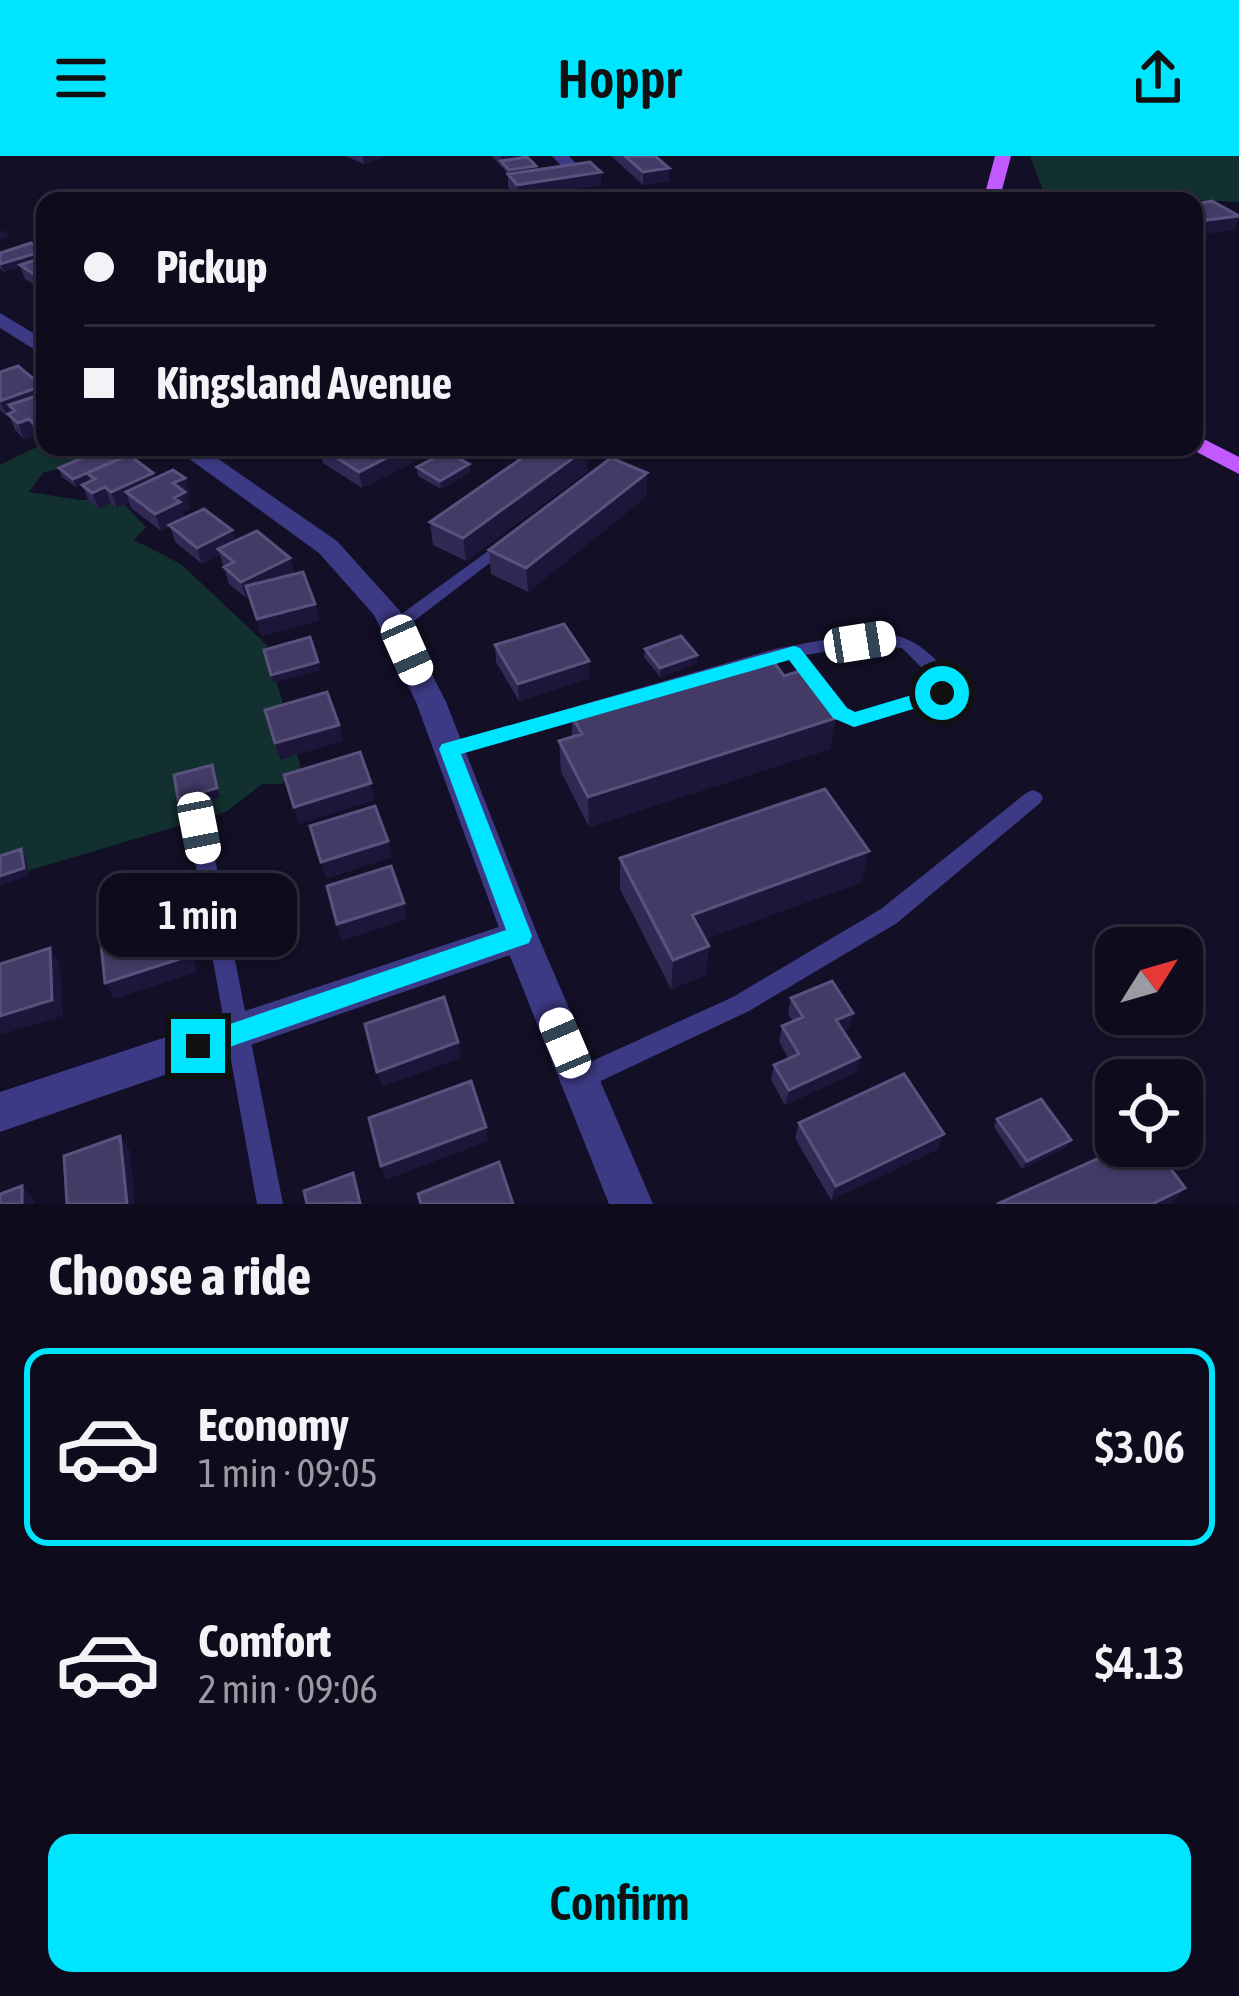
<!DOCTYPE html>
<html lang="en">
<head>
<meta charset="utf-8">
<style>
	body { margin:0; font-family:"Asap Condensed",sans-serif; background:#1c1929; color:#f1f3f6; height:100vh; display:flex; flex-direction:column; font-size:45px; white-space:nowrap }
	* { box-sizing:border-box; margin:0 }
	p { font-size:39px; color:#9b9ba3 }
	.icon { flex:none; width:66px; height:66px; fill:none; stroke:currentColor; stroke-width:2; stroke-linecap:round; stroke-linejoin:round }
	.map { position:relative; height:1048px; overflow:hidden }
	.details { display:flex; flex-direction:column; background:#0e0b1c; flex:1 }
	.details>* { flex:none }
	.top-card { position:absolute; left:36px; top:36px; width:1167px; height:264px; border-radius:24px; box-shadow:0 3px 9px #0004,0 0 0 3px #2e2b3b; display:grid; align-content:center; height:264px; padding:0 48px; background:#0e0b1c }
	.needle { width:78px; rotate:53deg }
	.controls { position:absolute; left:1095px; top:771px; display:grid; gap:24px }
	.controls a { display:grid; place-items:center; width:108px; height:108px; border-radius:24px; background:#0e0b1c; box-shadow:0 3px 9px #0004,0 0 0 3px #2e2b3b; font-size:60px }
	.end { position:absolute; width:54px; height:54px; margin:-27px; border:15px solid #00e5ff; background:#111; box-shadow:0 0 0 6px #111 }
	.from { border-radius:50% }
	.bubble { position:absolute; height:84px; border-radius:24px; background:#0e0b1c; box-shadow:0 3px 9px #0004,0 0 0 3px #2e2b3b; font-size:39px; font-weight:600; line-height:84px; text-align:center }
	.car { position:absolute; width:36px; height:72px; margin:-36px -18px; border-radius:15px; box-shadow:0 0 9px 3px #0007; background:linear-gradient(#fff 24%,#345 0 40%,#fff 0 76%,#345 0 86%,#fff 0) }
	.top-card b { display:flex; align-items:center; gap:42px; height:114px; font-size:45px }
	.top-card b+b { border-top:3px solid #2e2b3b }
	.top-card i { width:30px; height:30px; background:#f1f3f6 }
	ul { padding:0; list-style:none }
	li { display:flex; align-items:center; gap:36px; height:198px; margin:0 24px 18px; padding:0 24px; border:6px solid transparent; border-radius:24px }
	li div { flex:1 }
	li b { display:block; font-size:45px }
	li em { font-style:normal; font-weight:600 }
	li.selected { border-color:#00e5ff }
	li>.icon { width:108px; height:108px; stroke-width:1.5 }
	h2 { padding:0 48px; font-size:54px; line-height:144px }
	.button { display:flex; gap:24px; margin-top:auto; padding:24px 48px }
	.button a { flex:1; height:138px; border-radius:24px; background:#00e5ff; color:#111; font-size:48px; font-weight:600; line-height:138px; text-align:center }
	header { display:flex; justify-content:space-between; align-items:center; height:156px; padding:0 48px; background:#00e5ff; color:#111; font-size:54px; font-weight:600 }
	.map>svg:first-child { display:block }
	.green { fill:#12302f }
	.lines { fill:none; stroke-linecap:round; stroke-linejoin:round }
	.service { fill:#3d3a85; fill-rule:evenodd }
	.minor { fill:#3d3a85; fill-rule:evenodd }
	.tertiary { fill:#3d3a85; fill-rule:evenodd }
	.primary { fill:#c25bff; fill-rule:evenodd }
	.wall { fill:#312854 }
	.shaded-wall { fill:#1d163a }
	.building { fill:#433a66; stroke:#5a527e; stroke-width:3 }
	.route { fill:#00e5ff }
</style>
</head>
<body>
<header><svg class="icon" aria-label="menu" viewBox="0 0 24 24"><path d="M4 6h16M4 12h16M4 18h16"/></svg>Hoppr<svg class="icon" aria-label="share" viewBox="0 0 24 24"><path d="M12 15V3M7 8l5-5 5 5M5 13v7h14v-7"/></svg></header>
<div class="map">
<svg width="1239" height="1048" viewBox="0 0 1239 1048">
	<rect width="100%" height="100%" fill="#130f26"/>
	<path class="green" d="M1030,0H1239V46L1044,37Z
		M45,287V291H111L70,311L44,316L29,336L80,344H120L146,371L134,384L181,408L266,488L301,612L282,628H262L226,656L0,723V309Z"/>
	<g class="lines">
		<path class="service" d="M506,382L514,387L512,390L401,475H389L386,471L389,467Z
			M882,477C917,480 933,501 956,525L959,529L948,542L854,571L833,562L789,502L449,601L442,599L439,594L442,589L449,587L775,493L844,480ZM864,489L902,492L939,529L936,532L856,557L847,552L806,499Z
			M1033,634L1040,637L1043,642L1040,647L897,767L749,855L588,931L579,935L570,931L567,923L570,915L733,841L881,753L1026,637Z
			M199,664L206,666L209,672L283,1048H257L189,672L192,666Z"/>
		<path class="minor" d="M552,0H569L581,13L567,16Z
			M520,764L533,769L538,780L533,791L0,976V936Z"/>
		<path class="tertiary" d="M0,157L45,184V200L0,172Z
			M173,291H201L337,385L400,455L446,546L538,780L653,1048H609L502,780L416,546L374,459L319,397Z"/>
		<path class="primary" d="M995,0H1011L999,45H983Z
			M1194,278L1239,301V318L1187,291H1194Z"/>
	</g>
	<path class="wall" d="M345,0H386L364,8Z
		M492,0H527L536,10V14L601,16V29L518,42L508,31V18Z
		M611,0H655L669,12V25L643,29Z
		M1194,48L1234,74L1194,78Z
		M0,97L45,98V136L25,123L20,111L4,116L0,113Z
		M0,215L42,230L45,237L41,284L36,279L24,283L15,274L9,260L7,261L0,254Z
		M320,291H415L417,304L362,332L323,307Z
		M469,308L470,316L441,333L418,320L417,311Z
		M59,312L153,317L155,322H185L190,338L186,340L190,353L183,356L185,362L236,385L290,402L294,418L315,448L319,464L262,480L249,440L246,442L229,428L220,399L202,408L175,386L170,370L161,375L131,352L129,346L117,352L111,347L99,353L89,345L82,329L90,325L76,331L62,321Z
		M588,315L466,405L433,389L430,366Z
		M647,340L528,436L491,418L489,394Z
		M495,489L589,505V522L519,545L496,506Z
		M645,493L697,499L696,508L660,521L644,501Z
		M784,520L830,593L589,671L561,616L559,585L572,581V560Z
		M620,702L862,726L705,783L709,790L706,819L671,833L620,733Z
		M791,842L853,857L849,872L843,875L860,901L856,916L785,949L771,924L774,909L789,903L779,886L782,870L793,865L788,858Z
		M997,963L1071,984L1067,991L1022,1013L994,971Z
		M799,967L938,993L831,1044L795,982Z"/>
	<path class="shaded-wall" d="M363,0H386L364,8Z
		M501,0H527V7L501,5Z
		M536,10V17L509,20V14Z
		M669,12V25L643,29V16Z
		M601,16V29L518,42L517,29Z
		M1239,60L1234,74L1195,79L1200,65Z
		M6,74L9,81L0,84V76Z
		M44,95L45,103L4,116L1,109Z
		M42,230L45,238L9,249L13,258L7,261L0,245Z
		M29,263L36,279L24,283L18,267Z
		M45,264V282L41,284L34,268Z
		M408,291H415L417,304L362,332L359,316Z
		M587,292L588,315L466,405L463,382Z
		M125,300L87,317L90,325L76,331L73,323Z
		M469,308L470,316L441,333L440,325Z
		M153,317L158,333L126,336L129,346L117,352L111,336Z
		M647,317V340L528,436L526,412Z
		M185,322L190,338L186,340L190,353L183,356L186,363L161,375L155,358L173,327Z
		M105,331L111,347L99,353L92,337Z
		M232,374L237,391L218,393L220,399L202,408L197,392Z
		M290,402L294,418L246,442L241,426Z
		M315,448L319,464L262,480L257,463Z
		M697,499L696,508L660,521V512Z
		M589,505V522L519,545L518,528Z
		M318,506L321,514L274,527L271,519Z
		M836,562L830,593L589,671L588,641Z
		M339,569L343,585L280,604L275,587Z
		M212,609L220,641L182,652L178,643Z
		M371,627L375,644L299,668L294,651Z
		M388,685L392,701L326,723L321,706Z
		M21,693L26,702L29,720L0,730V720Z
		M869,695L862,726L690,789L692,759Z
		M190,717L197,733L205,772L190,777L197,816L114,843L105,827Z
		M404,747L407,763L342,785L337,768Z
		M709,790L706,819L671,833L673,804Z
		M50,792L60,808L63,860L0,879V860Z
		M853,857L849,872L832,880L836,864Z
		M458,886L461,902L382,931L377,916Z
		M860,901L856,916L785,949L789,934Z
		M486,971L488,985L386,1024L381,1010Z
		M944,978L938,993L831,1044L836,1030Z
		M120,980L130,995L135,1048H127Z
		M1071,984L1067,991L1022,1013L1027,1005Z
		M22,1030L34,1044V1048H22Z
		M1185,1032L1172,1048H1152Z"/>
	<path class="building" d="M625,0H655L669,12L643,16Z
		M527,1L536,10L509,14L501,5Z
		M590,6L601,16L517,29L508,18Z
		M1212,45L1239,60L1200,65L1194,61V48Z
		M31,87L44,95L0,108V97Z
		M45,101V120L40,122L20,109Z
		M18,210L42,230L0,245V216Z
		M45,237V264L34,268L29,263L18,267L8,258L15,255L9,249Z
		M108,291H112L125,300L73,323L59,312Z
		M320,291H408L359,316Z
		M538,291L587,292L463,382L430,366Z
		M446,296L469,308L440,325L417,311Z
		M129,299L153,317L111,336L105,331L92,337L82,329L95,323L87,317Z
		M611,302L647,317L526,412L489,394Z
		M173,314L185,322L173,327L185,336L174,342L180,346L155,358L126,336Z
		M204,353L232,374L197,392L169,369Z
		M257,375L290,402L241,426L224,411L234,406L218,393Z
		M303,416L315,448L257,463L246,430Z
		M564,468L589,505L518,528L495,489Z
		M681,480L697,499L660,512L645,493Z
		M310,481L318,506L271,519L264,494Z
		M770,501L784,520L800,515L836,562L588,641L559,585L582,578L572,560Z
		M327,536L339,569L275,587L265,554Z
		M360,596L371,627L294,651L284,619Z
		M212,609L217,632L178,643L174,619Z
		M825,633L869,695L692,759L709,790L673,804L620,702Z
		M375,650L388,685L321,706L310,670Z
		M21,693L24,712L0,720V700Z
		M391,710L404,747L337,768L327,730Z
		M190,717L198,756L183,760L189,800L105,827L100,779L157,761L152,729Z
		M50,792L52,844L0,860V808Z
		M832,825L853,857L836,864L860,901L789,934L774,909L799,898L782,870L803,861L791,842Z
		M444,841L458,886L377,916L365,868Z
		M904,918L944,978L836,1030L799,967Z
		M471,925L486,971L381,1010L369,962Z
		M1041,943L1071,984L1027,1005L997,963Z
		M120,980L127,1048H67L64,1000Z
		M1126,990H1154L1185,1032L1152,1048H997Z
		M499,1006L513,1048H421L418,1038Z
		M353,1017L360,1047L307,1048L304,1035Z
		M22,1030V1048H0V1038Z"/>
	<path class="route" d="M794,490L800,492L847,552L855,556L942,530L952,537L949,542L854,571L833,562L789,504L461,598L532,780L529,787L198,902L189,899L185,890L189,882L506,774L439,593L442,588Z"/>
</svg>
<div class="controls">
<a><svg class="needle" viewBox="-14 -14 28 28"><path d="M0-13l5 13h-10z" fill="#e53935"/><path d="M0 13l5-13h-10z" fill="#9b9ba3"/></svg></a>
<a><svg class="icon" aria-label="locate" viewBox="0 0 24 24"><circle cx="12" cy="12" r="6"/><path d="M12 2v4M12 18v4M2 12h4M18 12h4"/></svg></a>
</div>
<i class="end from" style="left:942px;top:537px"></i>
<i class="end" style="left:198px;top:890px"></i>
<div class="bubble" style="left:99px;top:717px;width:198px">1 min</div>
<i class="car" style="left:860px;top:486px;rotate:81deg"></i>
<i class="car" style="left:407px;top:494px;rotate:156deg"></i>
<i class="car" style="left:199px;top:672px;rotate:169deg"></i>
<i class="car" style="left:565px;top:887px;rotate:337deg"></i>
<div class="top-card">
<b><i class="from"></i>Pickup</b>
<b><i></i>Kingsland Avenue</b>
</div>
</div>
<section class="details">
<h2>Choose a ride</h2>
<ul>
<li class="selected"><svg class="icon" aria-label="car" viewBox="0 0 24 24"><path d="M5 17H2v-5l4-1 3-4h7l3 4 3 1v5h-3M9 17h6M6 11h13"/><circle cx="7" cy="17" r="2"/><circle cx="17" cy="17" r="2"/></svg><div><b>Economy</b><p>1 min · 09:05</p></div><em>$3.06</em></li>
<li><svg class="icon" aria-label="car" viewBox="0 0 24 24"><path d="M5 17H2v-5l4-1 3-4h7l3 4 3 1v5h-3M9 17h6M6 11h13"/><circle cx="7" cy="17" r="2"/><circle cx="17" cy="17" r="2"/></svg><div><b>Comfort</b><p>2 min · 09:06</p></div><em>$4.13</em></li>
</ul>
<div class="button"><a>Confirm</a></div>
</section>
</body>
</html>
